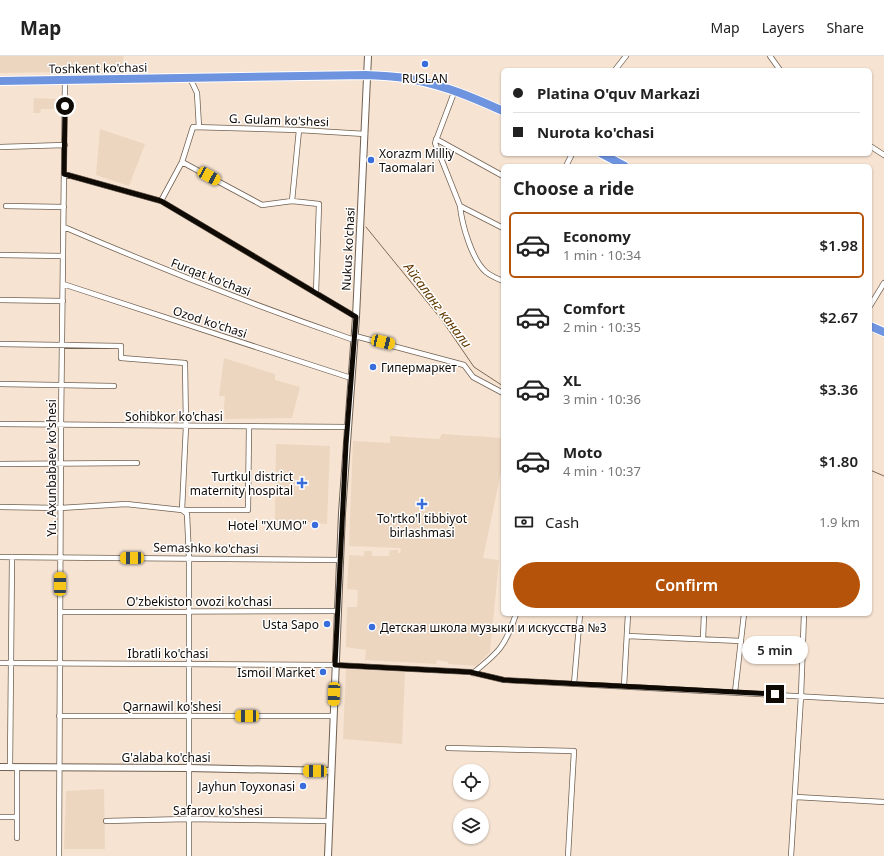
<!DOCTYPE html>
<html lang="en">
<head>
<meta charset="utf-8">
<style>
	body { margin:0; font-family:"Noto Sans",sans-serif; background:#f6f6f6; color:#222; height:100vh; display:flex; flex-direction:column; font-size:15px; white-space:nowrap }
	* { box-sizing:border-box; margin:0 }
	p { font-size:13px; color:#767676 }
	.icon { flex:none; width:22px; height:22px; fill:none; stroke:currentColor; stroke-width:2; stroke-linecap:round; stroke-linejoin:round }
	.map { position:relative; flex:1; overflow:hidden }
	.side { position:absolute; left:501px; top:108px; width:371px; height:452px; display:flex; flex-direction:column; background:#fff; border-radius:6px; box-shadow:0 1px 3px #0004 }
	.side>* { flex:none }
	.hud { position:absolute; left:501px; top:12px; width:371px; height:88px; border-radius:6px; box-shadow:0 1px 3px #0004; display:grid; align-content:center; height:88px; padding:0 12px; background:#fff }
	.buttons { position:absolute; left:453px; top:708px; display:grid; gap:8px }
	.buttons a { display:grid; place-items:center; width:36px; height:36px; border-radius:50%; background:#fff; box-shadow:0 1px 3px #0004; font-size:20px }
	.end { position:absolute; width:18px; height:18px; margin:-9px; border:5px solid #100a05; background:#fff; box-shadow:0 0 0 2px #fff }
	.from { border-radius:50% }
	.bubble { position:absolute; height:28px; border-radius:14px; background:#fff; box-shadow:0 1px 3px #0004; font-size:13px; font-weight:600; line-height:28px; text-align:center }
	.car { position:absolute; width:12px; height:24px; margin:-12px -6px; border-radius:5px; box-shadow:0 0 3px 1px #0007; background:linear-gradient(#f5c518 24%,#345 0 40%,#f5c518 0 76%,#345 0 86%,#f5c518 0) }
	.hud b { display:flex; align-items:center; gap:14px; height:38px; font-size:15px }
	.hud b+b { border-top:1px solid #e0e0e0 }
	.hud i { width:10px; height:10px; background:#222 }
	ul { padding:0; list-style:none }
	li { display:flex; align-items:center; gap:12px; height:66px; margin:0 8px 6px; padding:0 4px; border:2px solid transparent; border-radius:6px }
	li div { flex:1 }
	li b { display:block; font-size:15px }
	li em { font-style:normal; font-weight:600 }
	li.current { border-color:#b45309 }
	li>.icon { width:36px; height:36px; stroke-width:1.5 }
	h2 { padding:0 12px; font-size:18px; line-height:48px }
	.pay { display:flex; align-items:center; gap:10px; height:44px; padding:0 12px; font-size:15px }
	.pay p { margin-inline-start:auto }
	.cta { display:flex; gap:8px; margin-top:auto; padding:8px 12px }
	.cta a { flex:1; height:46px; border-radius:24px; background:#b45309; color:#fff; font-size:16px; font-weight:600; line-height:46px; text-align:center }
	header { display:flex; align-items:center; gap:24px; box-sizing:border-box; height:56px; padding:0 20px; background:#fff; border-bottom:1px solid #e0e0e0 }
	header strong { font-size:19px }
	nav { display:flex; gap:22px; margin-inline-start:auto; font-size:14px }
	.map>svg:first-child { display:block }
	.built { fill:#edd6bf }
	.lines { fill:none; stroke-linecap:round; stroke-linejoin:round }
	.stream { stroke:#816953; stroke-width:1 }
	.street-casing { stroke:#716152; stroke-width:6 }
	.secondary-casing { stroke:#716152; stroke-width:8 }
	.highway-casing { stroke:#fff; stroke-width:10 }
	.street { stroke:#fff; stroke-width:4.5 }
	.secondary { stroke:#fff; stroke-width:6 }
	.highway { stroke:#6f94df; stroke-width:8 }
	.route { stroke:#100a05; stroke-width:5 }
	.poi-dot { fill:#3a6ddc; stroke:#fff; stroke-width:1.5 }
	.labels { text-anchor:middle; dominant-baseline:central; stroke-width:3; stroke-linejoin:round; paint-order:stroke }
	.street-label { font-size:12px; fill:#100a05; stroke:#fff }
	.poi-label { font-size:12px; fill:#100a05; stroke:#fff; text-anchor:end }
	.water-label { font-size:13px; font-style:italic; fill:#623801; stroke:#fff }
</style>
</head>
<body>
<header>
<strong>Map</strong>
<nav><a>Map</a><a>Layers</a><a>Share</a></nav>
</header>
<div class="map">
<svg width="884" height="800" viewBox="0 0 884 800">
	<rect width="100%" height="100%" fill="#f6e3d2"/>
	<path class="built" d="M0,0H124L120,15L0,17Z
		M34,42L57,43L56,53H41L40,57H33Z
		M100,73L145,88L129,130L96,119Z
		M224,302L275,318V324L300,331L292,362L225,363L224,350L225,340H219Z
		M442,378L503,382V407L483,502L499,504L490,596L476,610L448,608V606L437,604L436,608L365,604L366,594L346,591L347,551H357L358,534L347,533L349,499L364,500V495H372V500H389L390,494H398V497H400L401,492L349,490L353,385L390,387V380L439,383Z
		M276,388L330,390L327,468L275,464Z
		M346,613L405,616L402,688L343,683Z
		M104,733L105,793H64L66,735Z"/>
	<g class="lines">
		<path class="stream" d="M366,171L441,263L474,311L503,330
			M870,414L884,420"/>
		<defs>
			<path id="street" d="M770,0L780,14
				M615,14L626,0
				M190,22L197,37L199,71
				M455,34L435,87L460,150L503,172
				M299,74L292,145L319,148L316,237
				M436,83L503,120
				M870,90L884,99
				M0,91L65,89
				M182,106L262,149L292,145
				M566,110L572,98
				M64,118L161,145L356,261
				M161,145L182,106L193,71L299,74L365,78
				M6,150L64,151
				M460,150C462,169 472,204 486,216C491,220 498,223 503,225
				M64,171C159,212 256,250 354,284
				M0,199L63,200
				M63,228L351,322
				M0,244L63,245
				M870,250L884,227
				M355,280L464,309L473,321L503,337
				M0,288L121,290V302L185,307L186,370L182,454L187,458L189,502V800
				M0,328L114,330
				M0,368L347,371
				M0,408L137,407
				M0,451L60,452L126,448L182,454H248L249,370
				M0,501L340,504
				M60,556L338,555
				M627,580L741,585
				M703,583L704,558
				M0,607L335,609L470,616L504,624L884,645
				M473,617C499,596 505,591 516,558
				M574,628L580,558
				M624,630L628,558
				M735,636L744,558
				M59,660H333
				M448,692L574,695L568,800
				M10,711L12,501
				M17,712V782
				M796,741L884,746
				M0,761H17
				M106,765L188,763L329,765
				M59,800L61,369L65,24
				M791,800L801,640L804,558"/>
			<path id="secondary" d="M0,711L189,712L331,715
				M328,800L342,457L356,261L368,0"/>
			<path id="highway" d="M0,25L366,19C382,20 399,20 415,24C446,30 474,42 503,55
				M602,98L625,110
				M870,270L884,276"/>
		</defs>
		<use href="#street" class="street-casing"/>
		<use href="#secondary" class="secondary-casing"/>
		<use href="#highway" class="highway-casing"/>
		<use href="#street" class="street"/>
		<use href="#secondary" class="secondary"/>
		<use href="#highway" class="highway"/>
	</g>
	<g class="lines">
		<path class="route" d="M65,50L64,118L161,145L356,261L346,388L335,609L470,616L504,624L775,638"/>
	</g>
	<g class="poi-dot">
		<circle cx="425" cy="8" r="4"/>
		<circle cx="371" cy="104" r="4"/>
		<circle cx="373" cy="311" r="4"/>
		<path d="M300 421h4v4h4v4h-4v4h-4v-4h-4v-4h4z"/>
		<path d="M420 442h4v4h4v4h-4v4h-4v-4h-4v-4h4z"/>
		<circle cx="315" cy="469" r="4"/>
		<circle cx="327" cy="568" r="4"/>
		<circle cx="372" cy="571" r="4"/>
		<circle cx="323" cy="616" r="4"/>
		<circle cx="303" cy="730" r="4"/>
	</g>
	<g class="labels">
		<g class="street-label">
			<text transform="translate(98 12) rotate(-1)">Toshkent ko'chasi</text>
			<text transform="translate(279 64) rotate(2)">G. Gulam ko'shesi</text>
			<text transform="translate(348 193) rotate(-87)">Nukus ko'chasi</text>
			<text transform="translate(211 221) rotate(21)">Furqat ko'chasi</text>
			<text transform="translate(210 266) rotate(18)">Ozod ko'chasi</text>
			<text x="174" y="360">Sohibkor ko'chasi</text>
			<text transform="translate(51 412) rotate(-90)">Yu. Axunbabaev ko'shesi</text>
			<text transform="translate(206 492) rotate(1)">Semashko ko'chasi</text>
			<text x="199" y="545">O'zbekiston ovozi ko'chasi</text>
			<text x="168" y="597">Ibratli ko'chasi</text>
			<text x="172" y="650">Qarnawil ko'shesi</text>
			<text x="166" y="701">G'alaba ko'chasi</text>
			<text x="218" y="754">Safarov ko'shesi</text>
		</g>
		<g class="poi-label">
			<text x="425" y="22" text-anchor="middle">RUSLAN</text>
			<text x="379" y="97" text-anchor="start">Xorazm Milliy<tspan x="379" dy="14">Taomalari</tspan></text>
			<text x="381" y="311" text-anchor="start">Гипермаркет</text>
			<text x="293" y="420">Turtkul district<tspan x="293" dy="14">maternity hospital</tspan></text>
			<text x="422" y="462" text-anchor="middle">To'rtko'l tibbiyot<tspan x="422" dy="14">birlashmasi</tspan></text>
			<text x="307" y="469">Hotel "XUMO"</text>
			<text x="319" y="568">Usta Sapo</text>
			<text x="380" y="571" text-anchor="start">Детская школа музыки и искусства №3</text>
			<text x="315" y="616">Ismoil Market</text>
			<text x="295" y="730">Jayhun Toyxonasi</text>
		</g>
		<g class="water-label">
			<text transform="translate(438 249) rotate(53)">Айсаланг канали</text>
		</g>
	</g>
</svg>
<div class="buttons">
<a><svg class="icon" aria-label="locate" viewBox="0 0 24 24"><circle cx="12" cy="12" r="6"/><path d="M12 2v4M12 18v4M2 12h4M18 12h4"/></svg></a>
<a><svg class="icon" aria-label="layers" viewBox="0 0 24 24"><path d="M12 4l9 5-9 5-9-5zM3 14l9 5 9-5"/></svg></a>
</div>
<i class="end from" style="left:65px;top:50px"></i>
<i class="end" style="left:775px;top:638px"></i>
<div class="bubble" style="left:742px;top:580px;width:66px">5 min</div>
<i class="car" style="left:209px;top:120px;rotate:119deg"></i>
<i class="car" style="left:383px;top:286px;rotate:103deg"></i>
<i class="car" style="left:132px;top:502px;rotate:270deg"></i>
<i class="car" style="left:60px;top:528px;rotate:0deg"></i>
<i class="car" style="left:334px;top:638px;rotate:182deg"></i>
<i class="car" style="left:247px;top:660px;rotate:270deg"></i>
<i class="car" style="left:315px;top:715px;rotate:271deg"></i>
<div class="hud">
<b><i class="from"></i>Platina O'quv Markazi</b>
<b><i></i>Nurota ko'chasi</b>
</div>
<section class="side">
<h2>Choose a ride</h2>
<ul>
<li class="current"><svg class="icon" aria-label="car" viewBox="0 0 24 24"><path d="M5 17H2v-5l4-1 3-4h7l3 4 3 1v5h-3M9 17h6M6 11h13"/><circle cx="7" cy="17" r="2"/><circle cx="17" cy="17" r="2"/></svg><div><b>Economy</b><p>1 min · 10:34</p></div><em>$1.98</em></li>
<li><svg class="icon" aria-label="car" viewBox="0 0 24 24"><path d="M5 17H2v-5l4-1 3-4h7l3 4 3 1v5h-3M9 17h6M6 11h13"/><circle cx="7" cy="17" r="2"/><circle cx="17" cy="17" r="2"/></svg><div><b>Comfort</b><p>2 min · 10:35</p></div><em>$2.67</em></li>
<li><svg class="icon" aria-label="car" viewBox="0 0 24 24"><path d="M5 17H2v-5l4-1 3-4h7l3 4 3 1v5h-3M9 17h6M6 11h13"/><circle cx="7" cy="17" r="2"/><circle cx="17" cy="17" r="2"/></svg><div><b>XL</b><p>3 min · 10:36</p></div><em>$3.36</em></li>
<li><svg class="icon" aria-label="car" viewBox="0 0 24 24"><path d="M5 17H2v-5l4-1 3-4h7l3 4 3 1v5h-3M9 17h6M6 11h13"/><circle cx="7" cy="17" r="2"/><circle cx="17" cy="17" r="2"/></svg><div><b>Moto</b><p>4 min · 10:37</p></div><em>$1.80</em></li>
</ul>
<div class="pay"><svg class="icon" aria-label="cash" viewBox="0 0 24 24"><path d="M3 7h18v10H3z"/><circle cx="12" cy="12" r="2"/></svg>Cash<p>1.9 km</p></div>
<div class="cta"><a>Confirm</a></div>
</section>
</div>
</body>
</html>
